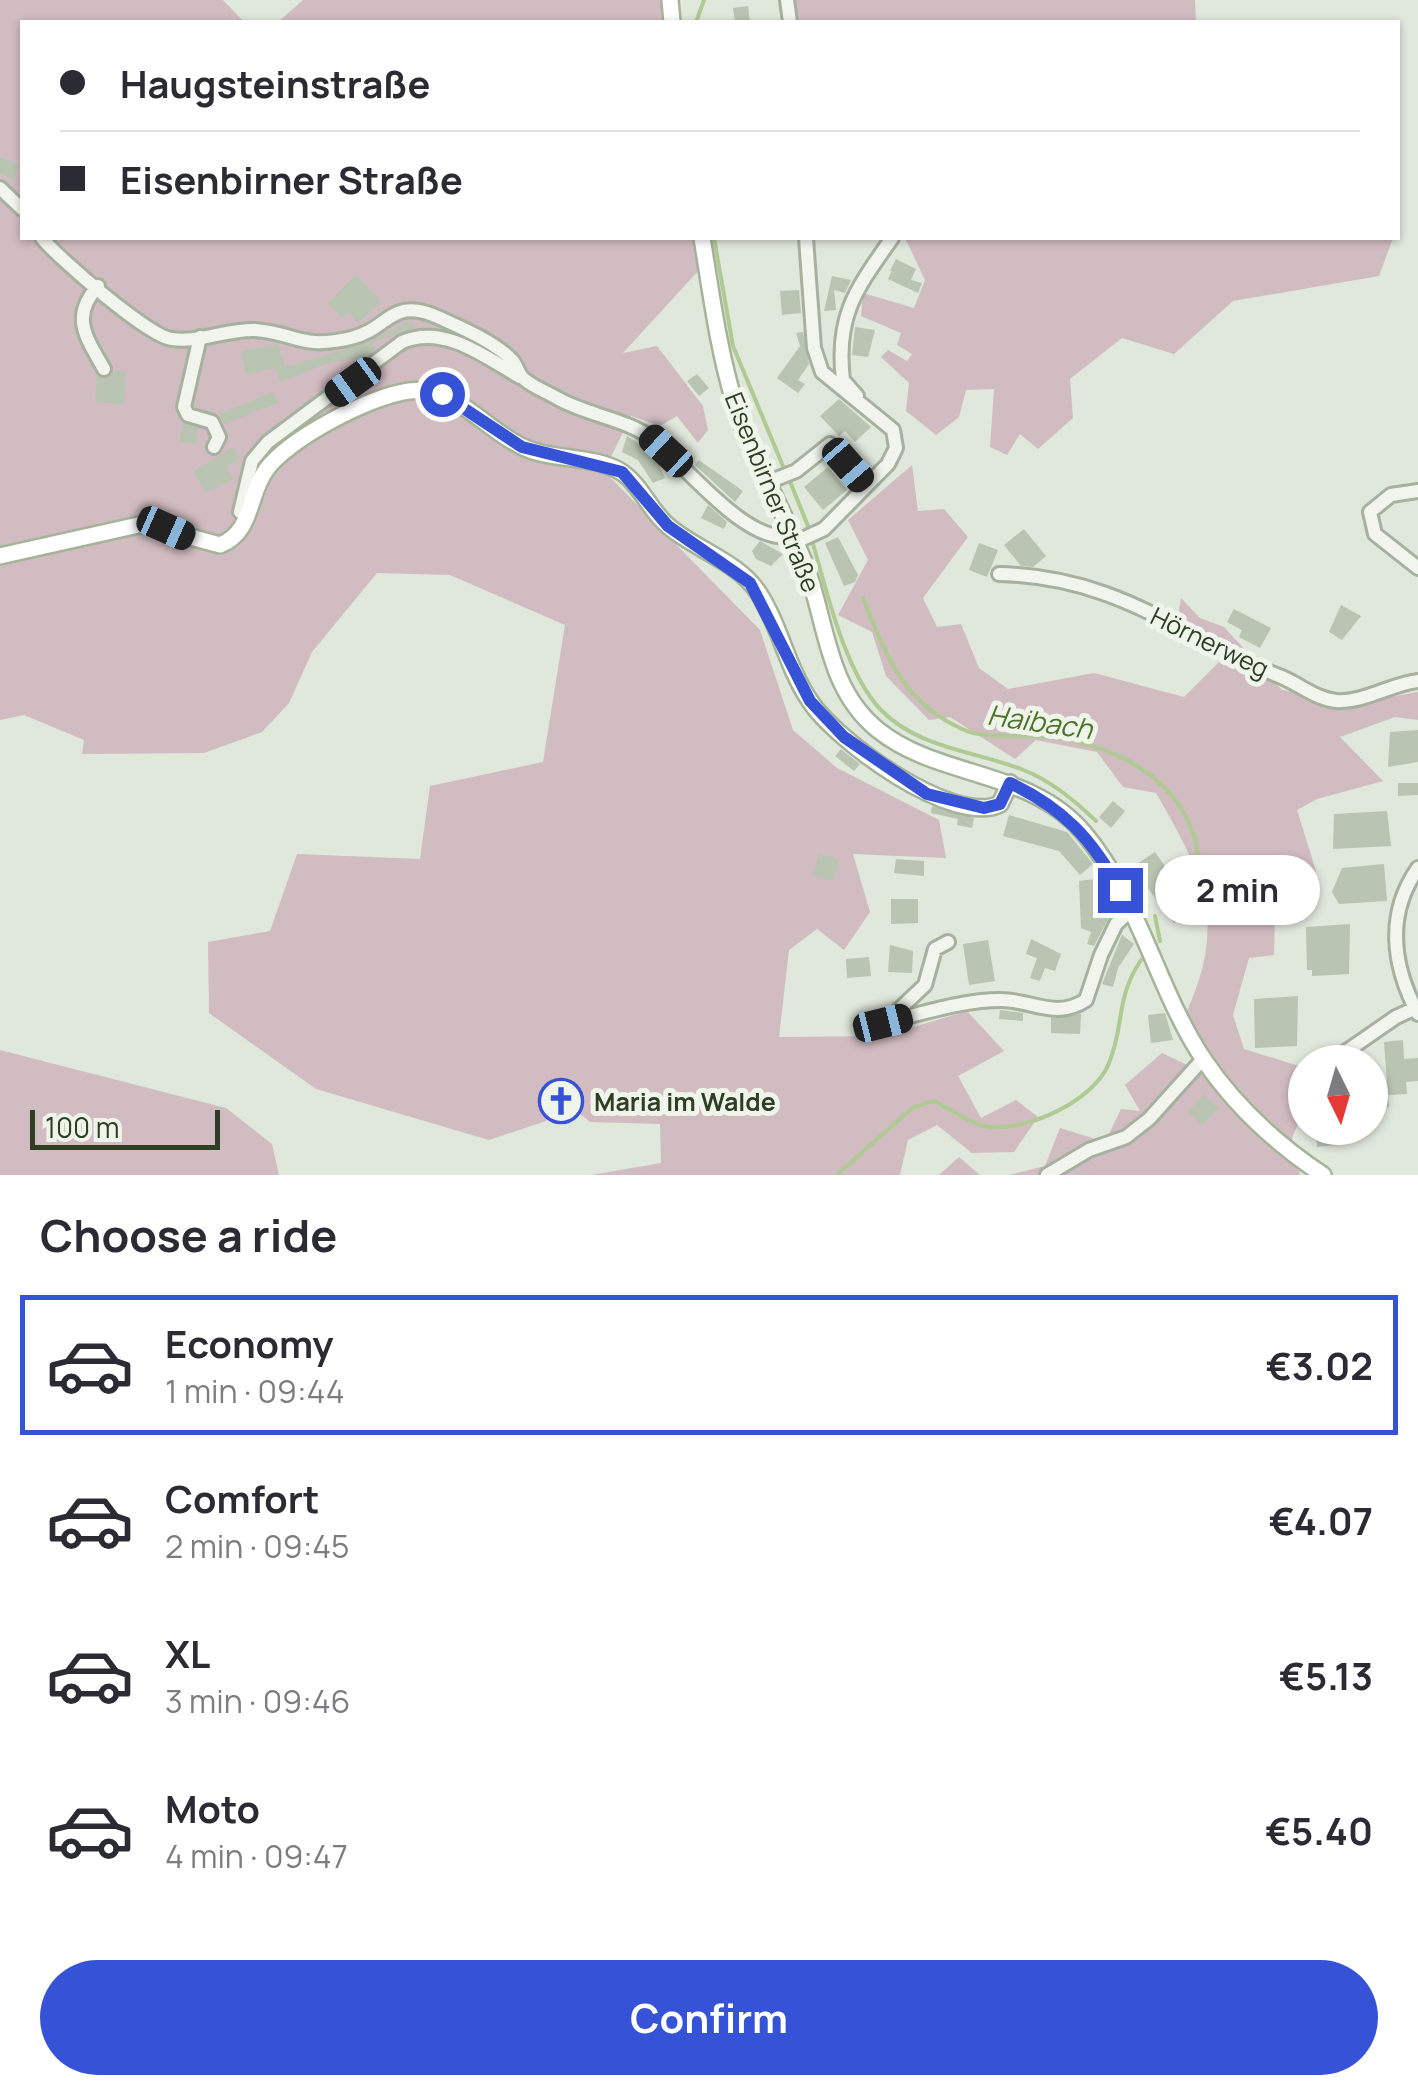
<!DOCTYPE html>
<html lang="en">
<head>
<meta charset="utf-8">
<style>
	body { margin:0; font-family:Manrope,sans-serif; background:#f2f2f3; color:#2b2b33; height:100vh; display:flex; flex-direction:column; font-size:38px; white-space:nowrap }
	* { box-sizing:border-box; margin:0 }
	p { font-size:32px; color:#7c7c81 }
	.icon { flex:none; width:55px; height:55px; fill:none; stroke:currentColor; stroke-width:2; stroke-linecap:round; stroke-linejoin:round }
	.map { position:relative; height:1175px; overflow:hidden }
	.side { display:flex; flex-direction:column; background:#fff; flex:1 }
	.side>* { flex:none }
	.hud { position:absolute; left:20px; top:20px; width:1380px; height:220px; border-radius:0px; box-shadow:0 2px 8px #0004; display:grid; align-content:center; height:220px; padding:0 40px; background:#fff }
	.needle { width:65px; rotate:175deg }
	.buttons { position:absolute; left:1288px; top:1045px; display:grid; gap:20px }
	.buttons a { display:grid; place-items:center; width:100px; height:100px; border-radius:50%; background:#fff; box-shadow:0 2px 8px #0004; font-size:50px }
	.scale { position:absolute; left:30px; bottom:25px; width:190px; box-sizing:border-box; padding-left:10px; border:5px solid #2e3e24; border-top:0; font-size:28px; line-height:35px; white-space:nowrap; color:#2e3e24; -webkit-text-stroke:8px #eff5ea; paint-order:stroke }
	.end { position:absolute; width:45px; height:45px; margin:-22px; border:12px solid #3652d6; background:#fff; box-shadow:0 0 0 5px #fff }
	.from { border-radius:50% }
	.bubble { position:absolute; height:70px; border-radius:35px; background:#fff; box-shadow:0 2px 8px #0004; font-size:32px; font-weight:700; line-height:70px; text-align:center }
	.car { position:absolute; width:30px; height:60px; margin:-30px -15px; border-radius:12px; box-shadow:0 0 8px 2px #0007; background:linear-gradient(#222 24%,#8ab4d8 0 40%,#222 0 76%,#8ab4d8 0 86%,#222 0) }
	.hud b { display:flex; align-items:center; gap:35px; height:95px; font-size:38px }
	.hud b+b { border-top:2px solid #e1e1e2 }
	.hud i { width:25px; height:25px; background:#2b2b33 }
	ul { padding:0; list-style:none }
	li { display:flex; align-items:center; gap:30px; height:140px; margin:0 20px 15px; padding:0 20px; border:5px solid transparent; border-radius:0px }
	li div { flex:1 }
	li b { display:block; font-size:38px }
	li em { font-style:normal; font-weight:700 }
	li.current { border-color:#3652d6 }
	li>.icon { width:90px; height:90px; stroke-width:1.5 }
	h2 { padding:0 40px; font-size:45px; line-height:120px }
	.cta { display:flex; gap:20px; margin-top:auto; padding:20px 40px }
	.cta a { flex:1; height:115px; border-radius:60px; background:#3652d6; color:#fff; font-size:40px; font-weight:700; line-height:115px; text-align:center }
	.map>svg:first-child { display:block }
	.green { fill:#d1bcc2 }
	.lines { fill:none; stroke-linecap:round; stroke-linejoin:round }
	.stream { stroke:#afca93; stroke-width:4 }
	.building { fill:#b9c4b2 }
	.minor-casing { stroke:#a7b1a0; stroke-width:18 }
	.major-casing { stroke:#a5b39a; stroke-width:20 }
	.minor { stroke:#f1f5ee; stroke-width:12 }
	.major { stroke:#fff; stroke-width:15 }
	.route { stroke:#3652d6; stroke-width:12 }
	.labels { text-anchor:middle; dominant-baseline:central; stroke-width:10; stroke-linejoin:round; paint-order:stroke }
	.street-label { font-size:25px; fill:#2e3e24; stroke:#eff5ea }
	.poi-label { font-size:25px; font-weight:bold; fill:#2e3e24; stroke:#eff5ea; text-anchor:start }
	.water-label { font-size:28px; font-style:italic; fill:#4e742c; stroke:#eff5ea }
</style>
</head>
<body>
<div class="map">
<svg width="1418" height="1175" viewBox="0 0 1418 1175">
	<rect width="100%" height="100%" fill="#e0e7db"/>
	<path class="green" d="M0,0H223L244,22H22V238H695L700,269L623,353L657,346L703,406L708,430L698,443L677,416L660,426L631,416L604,471L760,630L793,730L837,768L939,820L946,858L853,854L870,912L844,950L817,929L789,950L779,1037L884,1036L967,1011L1004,1051L958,1076L981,1118L1016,1100L1038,1117L1014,1152L972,1153L937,1125L908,1140L900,1175H591L661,1163L660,1124L590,1122L554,1092L546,1121L489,1140L316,1089L209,1013L208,942L270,931L297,854L420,859L430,786L543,762L565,625L450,575L377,573L312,652L289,703L262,732L204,753L82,754L84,740L24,715L0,720Z
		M303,0H667L669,22H278Z
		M789,0H1195L1196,22H792Z
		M905,238H1393L1379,276L1233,301L1174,354L1122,338L1070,379L1073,418L1038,449L1020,434L1007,455L990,447L994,389L966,390L959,417L936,435L906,411L909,383L881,357L888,350L907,361L912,354L897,345L901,333L861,316L863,293L914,308L925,280Z
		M912,465L918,511L944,509L968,537L923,598L937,627L961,624L979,668L1008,689L1094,673L1184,697L1224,657L1175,631L1181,598L1200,618L1224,627L1282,690L1356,703L1418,692V720L1395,717L1340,737L1383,781L1317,799L1297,810L1316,871L1311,905L1275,915L1274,955L1249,958L1233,1015L1244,1049L1302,1067L1305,1108L1292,1138L1300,1175H1009L1045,1166L1060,1128L1105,1142L1121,1109L1140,1111L1125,1085L1162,1053L1189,1066L1210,1061L1187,1011C1228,920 1202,873 1156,793L1123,787L1097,752L1036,740L1015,759L950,717L929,720L886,676L872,632L838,615L868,560L848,520Z
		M0,1050L226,1108L272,1144L279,1175H0Z
		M959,1157L980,1175H939Z"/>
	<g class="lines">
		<path class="stream" d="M696,22L704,0
			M714,238L733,346L785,471
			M789,479L810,531
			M812,540C826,589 845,673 881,710C918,748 974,751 1021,769C1050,780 1074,800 1096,821
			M863,598C885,653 902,702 962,729C986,740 1011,734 1037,736C1095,740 1158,764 1186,817C1198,841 1203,857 1188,880
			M1155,916L1160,941
			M837,1175L912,1108L933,1101C952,1108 970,1125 990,1127C1028,1131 1095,1100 1109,1063C1125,1024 1115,999 1141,960"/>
	</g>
	<path class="building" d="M748,6L750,22H735L733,8Z
		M0,158L19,164L14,179L0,174Z
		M896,259L916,269L911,280L922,283L918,293L888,279L891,272L896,273L890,271Z
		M356,275L381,301L358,323L348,312L342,318L328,303Z
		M832,276L851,280L845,293L834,290L836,310L824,311Z
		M799,290L801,313L782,315L780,291Z
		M411,320L414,328L373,342L375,350L363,358L328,363L280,382L275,368L246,375L241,351L278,344L285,367L367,343Z
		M855,327L875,330L868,357L852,355Z
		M803,332L809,364L798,380L805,384L798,393L777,378L800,346L796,333Z
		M114,371H126L124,404L95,402L97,376L108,378Z
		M697,374L709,388L699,396L687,381Z
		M273,392L278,403L224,424L219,414Z
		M839,399L871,427L855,442L845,431L839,436L820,416Z
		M182,423L198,428L196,444L180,442Z
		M627,436L654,454L665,478L653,483L638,460L622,452Z
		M233,447L240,458L226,467L234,479L206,492L193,472Z
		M699,460L743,491L735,502L695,465Z
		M828,467L847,490L823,510L804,487Z
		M708,505L727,522L724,529L701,518Z
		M1024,529L1046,556L1033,567L1021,566L1004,545Z
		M838,537L858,575L855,582L844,586L825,543Z
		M760,541L783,554L771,566L756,559L752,551Z
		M979,543L998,550L987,577L969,570Z
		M1341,605L1361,616L1342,640L1329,632Z
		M1234,609L1271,628L1260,648L1239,637L1242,630L1227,622Z
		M1418,730V762L1388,767L1390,732Z
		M841,749L860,764L854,771L835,756Z
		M1398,783H1418V795L1398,796Z
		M1113,801L1125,811L1111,828L1099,817Z
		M932,806L974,818L972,828L957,825L958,819L931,813Z
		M1387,811L1391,846L1333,849L1334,814Z
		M1009,815L1067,832L1093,864L1080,875L1059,851L1003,836Z
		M1155,852L1196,909L1174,923L1132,867Z
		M819,854L839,859L833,881L813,876Z
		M896,859L924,861V876L894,873Z
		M1384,864L1387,901L1339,904L1332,892L1342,868Z
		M1102,878L1109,917L1094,946L1087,944L1091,932L1081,928L1079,881Z
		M891,899H918V923L891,924Z
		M1350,924L1349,974L1312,976V970H1307L1306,927Z
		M1122,935L1134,944L1118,968L1113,987L1102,984Z
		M1031,939L1061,954L1055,971L1045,968L1040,981L1030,978L1037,958L1026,954Z
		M988,940L995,981L969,985L963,944Z
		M890,945L913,951L912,973L888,972Z
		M869,957L871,976L847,978L846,959Z
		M1298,996L1297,1046L1255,1048L1254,999Z
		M1000,1010L1023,1013V1021L999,1019Z
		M1165,1013L1173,1040L1151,1043L1148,1015Z
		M1081,1014L1080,1034L1051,1033V1018Z
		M1403,1040L1404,1059L1418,1058V1081L1406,1082L1407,1094L1388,1095L1389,1107L1370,1108V1085L1387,1083L1384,1042Z
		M1204,1094L1218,1108L1202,1125L1188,1111Z
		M1316,1128H1337L1338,1145L1317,1147Z"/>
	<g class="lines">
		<defs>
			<path id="minor" d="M787,0L790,22
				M0,188L22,209
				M42,238C58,258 149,337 172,339C199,343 227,329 255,330C297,333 300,350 351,338C390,329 391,295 440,318C462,328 495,342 512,360C517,365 518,374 524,379C533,387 547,392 557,398C586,415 628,419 654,440C684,464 750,549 793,535
				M98,286C70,317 86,337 104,369
				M200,337L184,407L188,415L212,422L219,437L214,447
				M857,396L843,380C835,314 858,287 892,238
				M771,481L796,471L830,444L866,486
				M1418,491L1391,495L1370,512L1375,534L1418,568
				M248,514L240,512L252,461L268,442L402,342C444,324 485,357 520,377
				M796,542L824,529L888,464L896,448L893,430L822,372L814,348L806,238
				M999,574C1118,577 1176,634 1279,676C1298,683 1315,699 1336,701C1363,703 1391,684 1418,681
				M1418,868C1385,915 1393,967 1418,1014
				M889,1019L925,985L935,949L948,942
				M883,1023C920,1014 962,1000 1001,1000C1032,1000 1056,1020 1086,1000L1101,955L1116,924L1131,910
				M1331,1062L1396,1017L1418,1007
				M1047,1175L1089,1150L1126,1137L1149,1119L1203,1059"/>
			<path id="major" d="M670,0L672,22
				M702,238C711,292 718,348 734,401C751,456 785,512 806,567C827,624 827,689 878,730C939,779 1031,769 1084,833C1140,900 1157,990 1204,1060C1235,1106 1278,1145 1323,1175
				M0,556L143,524L220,545C253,532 248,495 266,470C288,439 370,396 409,391C456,386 482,427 521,446C552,462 595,454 623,473C641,486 650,510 667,525C694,549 737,561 758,592C780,625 787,668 810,701C835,740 953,827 1000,804L1010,783"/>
		</defs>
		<use href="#minor" class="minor-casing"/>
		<use href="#major" class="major-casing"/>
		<use href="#minor" class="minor"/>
		<use href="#major" class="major"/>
	</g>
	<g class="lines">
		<path class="route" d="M442,394L522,447L622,472L668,526L750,583L810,701L844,737L927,794L984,808L1000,804L1010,783C1063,808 1092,839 1120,890"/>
	</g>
	<defs>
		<symbol id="church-ring" viewBox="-11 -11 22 22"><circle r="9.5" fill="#eff5ea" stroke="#3652d6" stroke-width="1.5"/><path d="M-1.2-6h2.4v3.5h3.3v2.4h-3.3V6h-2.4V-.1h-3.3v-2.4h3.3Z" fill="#3652d6"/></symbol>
	</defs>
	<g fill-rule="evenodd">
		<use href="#church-ring" x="536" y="1076" width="50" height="50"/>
	</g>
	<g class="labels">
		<g class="street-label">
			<text transform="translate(773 492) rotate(68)">Eisenbirner Straße</text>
			<text transform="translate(1210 642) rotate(26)">Hörnerweg</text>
		</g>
		<g class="poi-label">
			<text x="594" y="1101">Maria im Walde</text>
		</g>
		<g class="water-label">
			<text transform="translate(1040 721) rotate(8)">Haibach</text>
		</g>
	</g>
</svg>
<div class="buttons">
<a><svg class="needle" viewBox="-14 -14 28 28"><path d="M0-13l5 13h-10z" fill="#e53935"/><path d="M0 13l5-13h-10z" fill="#7c7c81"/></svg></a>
</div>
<div class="scale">100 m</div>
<i class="end from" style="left:442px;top:394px"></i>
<i class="end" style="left:1120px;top:890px"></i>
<div class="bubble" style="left:1155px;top:855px;width:165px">2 min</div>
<i class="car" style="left:353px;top:382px;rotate:234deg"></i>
<i class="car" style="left:666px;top:451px;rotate:313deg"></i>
<i class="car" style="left:848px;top:465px;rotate:139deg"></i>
<i class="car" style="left:166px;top:528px;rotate:114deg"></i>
<i class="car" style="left:883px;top:1023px;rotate:76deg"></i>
<div class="hud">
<b><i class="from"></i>Haugsteinstraße</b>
<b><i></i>Eisenbirner Straße</b>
</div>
</div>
<section class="side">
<h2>Choose a ride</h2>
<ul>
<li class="current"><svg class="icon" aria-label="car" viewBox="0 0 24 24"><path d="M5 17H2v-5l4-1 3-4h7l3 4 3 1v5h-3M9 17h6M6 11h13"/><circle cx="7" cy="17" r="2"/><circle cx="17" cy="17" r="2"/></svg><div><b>Economy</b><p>1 min · 09:44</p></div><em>€3.02</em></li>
<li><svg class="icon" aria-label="car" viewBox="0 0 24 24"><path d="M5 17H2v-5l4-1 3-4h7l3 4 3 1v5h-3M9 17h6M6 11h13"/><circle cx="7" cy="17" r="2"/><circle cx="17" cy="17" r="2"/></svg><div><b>Comfort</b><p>2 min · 09:45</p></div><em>€4.07</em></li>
<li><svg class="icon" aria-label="car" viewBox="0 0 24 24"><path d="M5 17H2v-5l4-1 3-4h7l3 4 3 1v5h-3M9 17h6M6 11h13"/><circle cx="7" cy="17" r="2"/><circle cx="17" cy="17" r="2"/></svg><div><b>XL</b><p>3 min · 09:46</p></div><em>€5.13</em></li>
<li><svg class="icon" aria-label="car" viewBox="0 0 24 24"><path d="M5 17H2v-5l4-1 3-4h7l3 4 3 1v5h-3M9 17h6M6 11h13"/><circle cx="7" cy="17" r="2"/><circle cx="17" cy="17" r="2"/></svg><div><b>Moto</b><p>4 min · 09:47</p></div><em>€5.40</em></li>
</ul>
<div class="cta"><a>Confirm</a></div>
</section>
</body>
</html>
